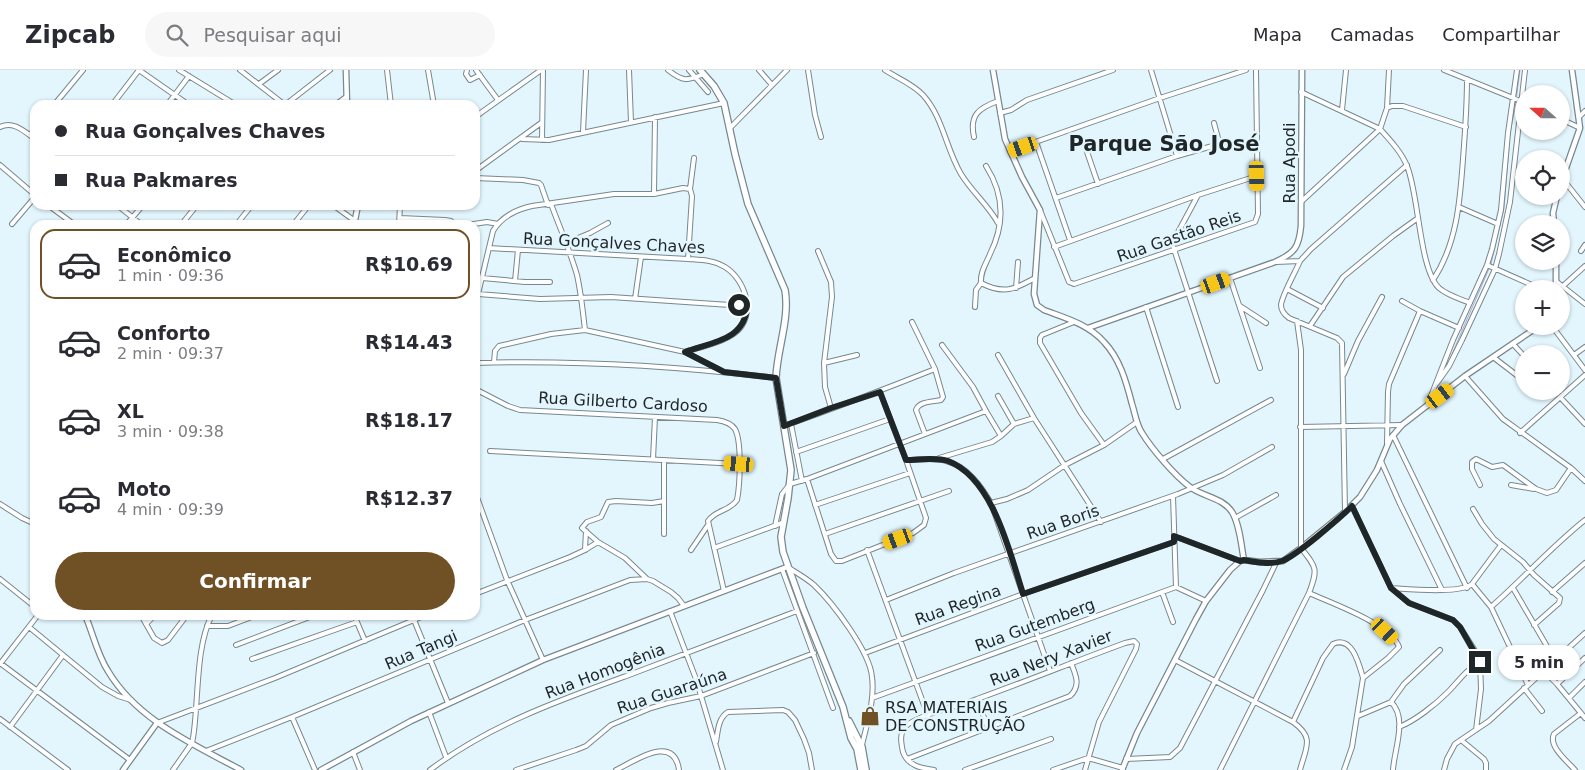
<!DOCTYPE html>
<html lang="pt">
<head>
<meta charset="utf-8">
<style>
	body { margin:0; font-family:"DejaVu Sans",sans-serif; background:#f7f7f7; color:#2b2b33; height:100vh; display:flex; flex-direction:column; font-size:19px; white-space:nowrap }
	* { box-sizing:border-box; margin:0 }
	p { font-size:16px; color:#7c7c81 }
	.icon { flex:none; width:28px; height:28px; fill:none; stroke:currentColor; stroke-width:2; stroke-linecap:round; stroke-linejoin:round }
	.map { position:relative; flex:1; overflow:hidden }
	.side { position:absolute; left:30px; top:150px; width:450px; height:400px; display:flex; flex-direction:column; background:#fff; border-radius:15px; box-shadow:0 1px 4px #0004 }
	.side>* { flex:none }
	.banner { position:absolute; left:30px; top:30px; width:450px; height:110px; border-radius:15px; box-shadow:0 1px 4px #0004; display:grid; align-content:center; height:110px; padding:0 25px; background:#fff }
	.needle { width:32px; rotate:291deg }
	.fabs { position:absolute; left:1515px; top:15px; display:grid; gap:10px }
	.fabs a { display:grid; place-items:center; width:55px; height:55px; border-radius:50%; background:#fff; box-shadow:0 1px 4px #0004; font-size:25px }
	.end { position:absolute; width:22px; height:22px; margin:-11px; border:6px solid #1f2628; background:#fff; box-shadow:0 0 0 2px #fff }
	.from { border-radius:50% }
	.bubble { position:absolute; height:35px; border-radius:18px; background:#fff; box-shadow:0 1px 4px #0004; font-size:16px; font-weight:600; line-height:35px; text-align:center }
	.car { position:absolute; width:15px; height:30px; margin:-15px -8px; border-radius:6px; box-shadow:0 0 4px 1px #0007; background:linear-gradient(#f5c518 24%,#345 0 40%,#f5c518 0 76%,#345 0 86%,#f5c518 0) }
	.banner b { display:flex; align-items:center; gap:18px; height:48px; font-size:19px }
	.banner b+b { border-top:1px solid #e1e1e2 }
	.banner i { width:12px; height:12px; background:#2b2b33 }
	ul { padding:9px 0 0; list-style:none }
	li { display:flex; align-items:center; gap:15px; height:70px; margin:0 10px 8px; padding:0 15px; border:2px solid transparent; border-radius:15px }
	li div { flex:1 }
	li b { display:block; font-size:19px }
	li em { font-style:normal; font-weight:600 }
	li.selected { border-color:#705126 }
	li>.icon { width:45px; height:45px; stroke-width:1.5 }
	.cta { display:flex; gap:10px; margin-top:auto; padding:10px 25px }
	.cta a { flex:1; height:58px; border-radius:30px; background:#705126; color:#fff; font-size:20px; font-weight:600; line-height:58px; text-align:center }
	header { display:flex; align-items:center; gap:30px; box-sizing:border-box; height:70px; padding:0 25px; background:#fff; border-bottom:1px solid #e1e1e2 }
	header strong { font-size:24px }
	nav { display:flex; gap:28px; margin-inline-start:auto; font-size:18px }
	.search { width:350px; height:45px; background:#f7f7f7; display:flex; align-items:center; gap:12px; box-sizing:border-box; padding:0 18px; border-radius:28px; color:#7c7c81; font-size:19px }
	.map>svg:first-child { display:block }
	.lines { fill:none; stroke-linecap:round; stroke-linejoin:round }
	.stream { stroke:#acadcd; stroke-width:1 }
	.minor-casing { stroke:#77888f; stroke-width:6 }
	.tertiary-casing { stroke:#77888f; stroke-width:7 }
	.primary-casing { stroke:#77888f; stroke-width:8 }
	.minor { stroke:#fff; stroke-width:4 }
	.tertiary { stroke:#fff; stroke-width:4.5 }
	.primary { stroke:#fff; stroke-width:5.5 }
	.route { stroke:#1f2628; stroke-width:6 }
	.labels { text-anchor:middle; dominant-baseline:central; stroke-width:5; stroke-linejoin:round; paint-order:stroke }
	.street-label { font-size:16px; fill:#1f2628; stroke:#e3f6fd }
	.poi-label { font-size:16px; fill:#1f2628; stroke:#e3f6fd; text-anchor:start }
	.district-label { font-size:21px; font-weight:bold; fill:#1f2628; stroke:#e3f6fd }
</style>
</head>
<body>
<header>
<strong>Zipcab</strong>
<div class="search"><svg class="icon" aria-label="search" viewBox="0 0 24 24"><circle cx="10" cy="10" r="6"/><path d="M15 15l6 6"/></svg>Pesquisar aqui</div>
<nav><a>Mapa</a><a>Camadas</a><a>Compartilhar</a></nav>
</header>
<div class="map">
<svg width="1585" height="700" viewBox="0 0 1585 700">
	<rect width="100%" height="100%" fill="#e3f6fd"/>
	<g class="lines">
		<path class="stream" d="M1509,68L1515,38L1520,0
			M1449,291L1491,194L1504,138L1509,77"/>
		<defs>
			<path id="minor" d="M179,0L236,35
				M240,0L285,35
				M387,0L391,35
				M428,0L434,35
				M467,0L466,4L470,10L480,5
				M476,0L498,30
				M629,0L631,52
				M668,0C683,12 687,11 704,4
				M689,0L708,22
				M759,0L772,15
				M808,0L815,45L821,67
				M885,0C897,8 913,14 923,25C943,47 946,79 961,104C972,122 988,135 998,153
				M1151,0L1177,86
				M1444,0L1523,32
				M259,14L278,0
				M1301,22L1380,59C1390,70 1402,83 1407,96C1419,124 1419,199 1439,218C1447,225 1460,229 1470,233
				M54,35L83,0
				M112,35L139,0L189,35
				M167,35L189,6
				M285,35L330,0
				M335,35L346,27
				M1387,38L1392,36H1403L1466,57
				M1342,40L1346,0
				M1000,43L1011,40L1027,30L1113,0
				M475,47L541,0
				M1579,47L1585,41
				M1561,49L1580,58
				M0,57C13,50 25,62 35,69
				M730,58L787,0
				M583,62L586,0
				M30,65L35,59
				M974,67C969,45 979,38 998,31
				M522,69L549,70L724,33
				M542,70L543,0
				M1036,72L1070,170
				M1086,79L1098,114
				M1010,81L1160,28L1246,0
				M0,95L35,125
				M986,96C1004,124 1005,154 990,184C986,194 980,202 981,213C1004,225 1015,219 1035,208
				M475,101L541,53
				M475,108L523,110L539,113L541,115L548,135
				M1562,108L1585,137
				M654,124L655,47
				M1198,125L1176,166L1173,176L1217,311
				M1056,128L1177,86L1216,75L1218,68L1214,53
				M1302,131L1380,59L1387,38L1389,0
				M551,134C560,158 570,181 577,205C581,223 583,242 585,260
				M48,135L75,155
				M117,135L142,155
				M333,135L355,151
				M1459,137L1498,154
				M1040,140L1067,207L1069,212L1074,214L1255,152L1258,144L1256,0
				M400,148L445,150L451,151L455,155
				M12,154L35,127
				M126,155L143,135
				M181,155L197,135
				M236,155L252,135
				M293,155L309,135
				M399,155L400,135
				M467,155L487,152L498,154
				M566,173L590,163L608,153
				M1054,177L1198,125L1257,106
				M489,178L688,189C701,190 714,190 725,197C746,210 757,246 735,263C722,273 700,277 685,282
				M818,181L831,212L832,227L824,293L825,317L831,338
				M1581,181L1585,175
				M688,189L692,126L690,119L694,88
				M1300,191C1296,201 1282,225 1281,235C1281,241 1285,245 1289,248L1337,268L1342,273L1345,442
				M1276,192L1300,191L1311,179L1407,95
				M1487,195L1541,219
				M482,208L525,212H550
				M1230,208L1260,298
				M1433,210C1457,174 1460,131 1463,89C1465,63 1467,36 1467,9
				M515,211L518,180
				M1557,212L1585,234
				M1563,216L1585,196
				M1016,218L1018,192
				M1287,219L1323,238
				M478,224L493,161C501,147 517,139 532,136L614,124H654L683,118L690,119
				M478,224L540,229L611,227L730,235H747
				M635,229L641,187
				M1402,231L1420,241L1459,258
				M1240,236L1266,253
				M975,237L976,220L981,213
				M1146,237L1178,337
				M912,252L935,299L943,327L941,330C933,332 919,331 916,340L925,364
				M1074,252L1042,265L1040,268V273L1081,343L1104,375
				M1310,256L1343,207L1393,166L1418,148
				M1552,256L1585,300
				M1513,274L1524,286
				M942,275L973,317L986,341
				M998,285L1034,348L1101,452
				M1574,285L1585,277
				M1493,287L1523,310
				M494,292L495,281L499,276L551,264L585,260L685,282L722,301
				M475,293C576,290 676,296 776,308
				M824,293L857,285
				M1344,304L1358,271L1382,227
				M1465,306L1503,349L1571,398L1585,411
				M1437,313L1449,296L1462,270L1495,199L1499,184L1510,132L1525,0
				M475,319L508,336L520,340L717,350C723,351 731,353 735,359C742,372 740,415 737,430C730,441 715,440 708,451L724,521
				M998,326L1014,354
				M1560,327L1585,354
				M1427,336L1453,270L1487,195L1492,179L1501,140L1508,63L1517,0
				M791,354L802,411
				M784,356C835,338 885,319 935,299
				M1300,357L1402,355
				M1520,363L1585,305
				M1393,365L1467,518
				M1387,373L1388,322L1389,314L1420,241
				M490,381L739,394
				M796,382L890,349
				M939,388L992,372L1001,366L1014,354L1034,348
				M653,389L655,347
				M1163,389L1271,330
				M906,390C919,390 933,387 946,391C967,396 981,416 991,433L1050,601
				M1381,391L1400,434L1442,520
				M807,409L831,484L836,491H842L913,463L924,455L926,448L906,390L880,322
				M1480,415L1472,399V392L1476,389L1492,397L1503,395L1536,419L1547,423L1556,420L1571,398
				M1511,415L1534,419
				M475,422L507,510L543,590
				M1173,426L1176,517
				M664,431L652,433L616,431L608,432L601,447L587,452L582,458L598,472L625,488L647,509L653,511L671,522L678,528L684,536
				M991,433L1007,429L1028,420L1065,395L1104,375L1137,352
				M0,434L22,448L35,454
				M815,435L910,403
				M1352,436L1391,518L1409,533L1453,550L1460,557L1474,579L1480,593L1481,619L1476,660
				M1473,439L1482,454L1494,469L1523,492L1534,505L1560,528L1559,533L1534,555
				M1235,448L1276,425
				M775,456L782,424L790,414L807,409L986,341L1001,366
				M664,464V390
				M825,464L949,421
				M1174,466L1240,491
				M714,478L782,453
				M585,480L586,461
				M691,480L708,455
				M867,480L928,646
				M789,498C797,503 806,508 814,515C833,533 870,582 872,607C875,630 867,653 862,675
				M782,499L833,638
				M0,509L35,537
				M1472,514L1491,537L1528,615
				M1391,518C1408,519 1462,524 1472,514L1501,475
				M1513,518L1555,590
				M1162,522L1173,552
				M1552,522L1585,493
				M1309,523C1331,533 1391,554 1399,577L1388,588L1363,608L1352,677L1344,700
				M475,524L570,487L585,480L598,472
				M886,530L954,503L1178,424L1223,405L1272,377
				M1491,537C1523,509 1551,477 1585,450
				M670,541L696,609L723,700
				M141,545L154,568L162,573L168,570L187,545
				M354,545L365,571
				M412,545L448,633
				M146,554L155,545
				M207,556H228L257,545
				M29,557L102,617L118,626L131,630
				M236,575L315,545
				M865,583L1023,524L1174,472
				M252,589L357,552
				M1175,590L1293,652C1315,668 1306,677 1300,700
				M0,593L130,690
				M0,594L38,545
				M1543,600L1557,614L1585,648
				M1557,614L1585,588
				M1524,618L1542,641
				M872,628L1176,517L1206,531
				M1569,628L1585,612
				M977,629L988,658
				M1391,632L1404,614L1440,580
				M429,642L446,687
				M1358,646L1391,632C1408,648 1394,680 1393,700
				M292,647L315,700
				M0,649L68,700
				M1293,652L1323,588L1333,574C1352,565 1359,594 1363,608
				M157,653L275,608L426,545
				M10,657L63,585
				M1399,657C1415,651 1436,634 1448,622C1458,612 1467,598 1480,593
				M1461,670L1484,689L1486,693V700
				M716,672C718,661 718,648 728,642L783,640L788,642L795,650L804,669L809,683L812,700
				M206,681L292,647L525,550L630,510L647,509
				M353,682L360,700
				M907,689L1070,626C1081,616 1076,605 1071,593
				M1126,689L1170,687L1180,678L1263,520L1276,493
				M173,700L192,673L193,668C199,632 195,577 212,545
				M430,700C489,655 560,630 629,605C685,584 741,562 797,541
				M516,700L576,680L586,676L611,655L651,638L668,633L701,626L814,583
				M616,700C635,691 674,663 679,700
				M934,700C921,698 908,696 903,682C901,673 899,663 906,656C920,644 959,636 977,629C1027,611 1076,591 1125,573L1134,571L1137,574L1136,579L1099,652L1085,700
				M965,700L1051,669
				M1053,700L1088,688L1123,698
				M1220,700L1309,523C1318,499 1317,498 1301,478V280L1297,251
				M1444,700L1447,689L1455,674L1489,651L1585,563
				M1575,700C1567,691 1548,676 1554,664L1581,643"/>
			<path id="tertiary" d="M346,0L347,35
				M993,0L1005,69L1022,107L1040,140L1034,224L1037,235L1044,240C1065,248 1088,254 1104,272C1120,289 1126,311 1132,334C1135,343 1136,354 1142,363C1152,379 1174,405 1190,417C1203,427 1222,427 1232,442C1240,455 1241,475 1244,490
				M1561,112L1580,58L1572,0
				M1554,154L1553,143L1557,126
				M354,155L358,135
				M1556,191V219
				M1088,258L1275,192C1295,183 1299,177 1301,156L1302,0
				M85,545C93,563 97,584 108,601C137,650 193,674 241,700
				M123,700L157,653
				M321,700L411,651L543,590L787,497
				M1122,700L1137,663L1196,549L1206,531L1230,500L1240,491L1244,490L1260,492L1283,491L1301,478L1345,442L1360,427L1377,400L1390,369L1402,355L1465,306L1539,256"/>
			<path id="primary" d="M700,0L714,16L724,33L735,84L748,134L785,220C790,249 777,279 776,308L791,400L788,428L781,467L783,482L803,538L843,637L851,668L857,679L861,700
				M849,651L862,677L866,700"/>
		</defs>
		<use href="#minor" class="minor-casing"/>
		<use href="#tertiary" class="tertiary-casing"/>
		<use href="#primary" class="primary-casing"/>
		<use href="#minor" class="minor"/>
		<use href="#tertiary" class="tertiary"/>
		<use href="#primary" class="primary"/>
	</g>
	<g class="lines">
		<path class="route" d="M739,235L747,234C747,270 712,272 685,282L724,302L776,308L784,356L831,338L880,322L906,390C919,390 936,387 948,391C993,408 1010,483 1023,524L1174,472V466L1240,491L1244,490C1255,492 1270,495 1282,491C1296,486 1340,448 1352,436L1391,518L1409,533L1453,550L1460,557L1480,592"/>
	</g>
	<defs>
		<symbol id="shop-bare" viewBox="-9 -9 18 18"><path d="M-5-2.5h2.3a2.7 3.5 0 0 1 5.4 0H5L5.5 6h-11ZM-1.5-2.5h3a1.5 2.3 0 0 0-3 0Z" fill="#705126" stroke="#e3f6fd" stroke-width="2.5" paint-order="stroke"/></symbol>
	</defs>
	<g fill-rule="evenodd">
		<use href="#shop-bare" x="856" y="632" width="28" height="28"/>
	</g>
	<g class="labels">
		<g class="street-label">
			<text transform="translate(1289 93) rotate(-90)">Rua Apodi</text>
			<text transform="translate(1179 166) rotate(-19)">Rua Gastão Reis</text>
			<text transform="translate(614 173) rotate(3)">Rua Gonçalves Chaves</text>
			<text transform="translate(623 332) rotate(3)">Rua Gilberto Cardoso</text>
			<text transform="translate(1063 452) rotate(-19)">Rua Boris</text>
			<text transform="translate(958 535) rotate(-20)">Rua Regina</text>
			<text transform="translate(1035 555) rotate(-20)">Rua Gutemberg</text>
			<text transform="translate(421 580) rotate(-23)">Rua Tangi</text>
			<text transform="translate(1051 588) rotate(-21)">Rua Nery Xavier</text>
			<text transform="translate(605 601) rotate(-21)">Rua Homogênia</text>
			<text transform="translate(672 621) rotate(-18)">Rua Guaraúna</text>
		</g>
		<g class="poi-label">
			<text x="885" y="637">RSA MATERIAIS<tspan x="885" dy="18">DE CONSTRUÇÃO</tspan></text>
		</g>
		<g class="district-label">
			<text x="1164" y="74">Parque São José</text>
		</g>
	</g>
</svg>
<div class="fabs">
<a><svg class="needle" viewBox="-14 -14 28 28"><path d="M0-13l5 13h-10z" fill="#e53935"/><path d="M0 13l5-13h-10z" fill="#7c7c81"/></svg></a>
<a><svg class="icon" aria-label="locate" viewBox="0 0 24 24"><circle cx="12" cy="12" r="6"/><path d="M12 2v4M12 18v4M2 12h4M18 12h4"/></svg></a>
<a><svg class="icon" aria-label="layers" viewBox="0 0 24 24"><path d="M12 4l9 5-9 5-9-5zM3 14l9 5 9-5"/></svg></a>
<a>+</a>
<a>−</a>
</div>
<i class="end from" style="left:739px;top:235px"></i>
<i class="end" style="left:1480px;top:592px"></i>
<div class="bubble" style="left:1498px;top:575px;width:82px">5 min</div>
<i class="car" style="left:1023px;top:77px;rotate:251deg"></i>
<i class="car" style="left:1257px;top:106px;rotate:178deg"></i>
<i class="car" style="left:1216px;top:213px;rotate:70deg"></i>
<i class="car" style="left:1440px;top:326px;rotate:53deg"></i>
<i class="car" style="left:739px;top:394px;rotate:274deg"></i>
<i class="car" style="left:898px;top:469px;rotate:250deg"></i>
<i class="car" style="left:1385px;top:561px;rotate:133deg"></i>
<div class="banner">
<b><i class="from"></i>Rua Gonçalves Chaves</b>
<b><i></i>Rua Pakmares</b>
</div>
<section class="side">
<ul>
<li class="selected"><svg class="icon" aria-label="car" viewBox="0 0 24 24"><path d="M5 17H2v-5l4-1 3-4h7l3 4 3 1v5h-3M9 17h6M6 11h13"/><circle cx="7" cy="17" r="2"/><circle cx="17" cy="17" r="2"/></svg><div><b>Econômico</b><p>1 min · 09:36</p></div><em>R$10.69</em></li>
<li><svg class="icon" aria-label="car" viewBox="0 0 24 24"><path d="M5 17H2v-5l4-1 3-4h7l3 4 3 1v5h-3M9 17h6M6 11h13"/><circle cx="7" cy="17" r="2"/><circle cx="17" cy="17" r="2"/></svg><div><b>Conforto</b><p>2 min · 09:37</p></div><em>R$14.43</em></li>
<li><svg class="icon" aria-label="car" viewBox="0 0 24 24"><path d="M5 17H2v-5l4-1 3-4h7l3 4 3 1v5h-3M9 17h6M6 11h13"/><circle cx="7" cy="17" r="2"/><circle cx="17" cy="17" r="2"/></svg><div><b>XL</b><p>3 min · 09:38</p></div><em>R$18.17</em></li>
<li><svg class="icon" aria-label="car" viewBox="0 0 24 24"><path d="M5 17H2v-5l4-1 3-4h7l3 4 3 1v5h-3M9 17h6M6 11h13"/><circle cx="7" cy="17" r="2"/><circle cx="17" cy="17" r="2"/></svg><div><b>Moto</b><p>4 min · 09:39</p></div><em>R$12.37</em></li>
</ul>
<div class="cta"><a>Confirmar</a></div>
</section>
</div>
</body>
</html>
